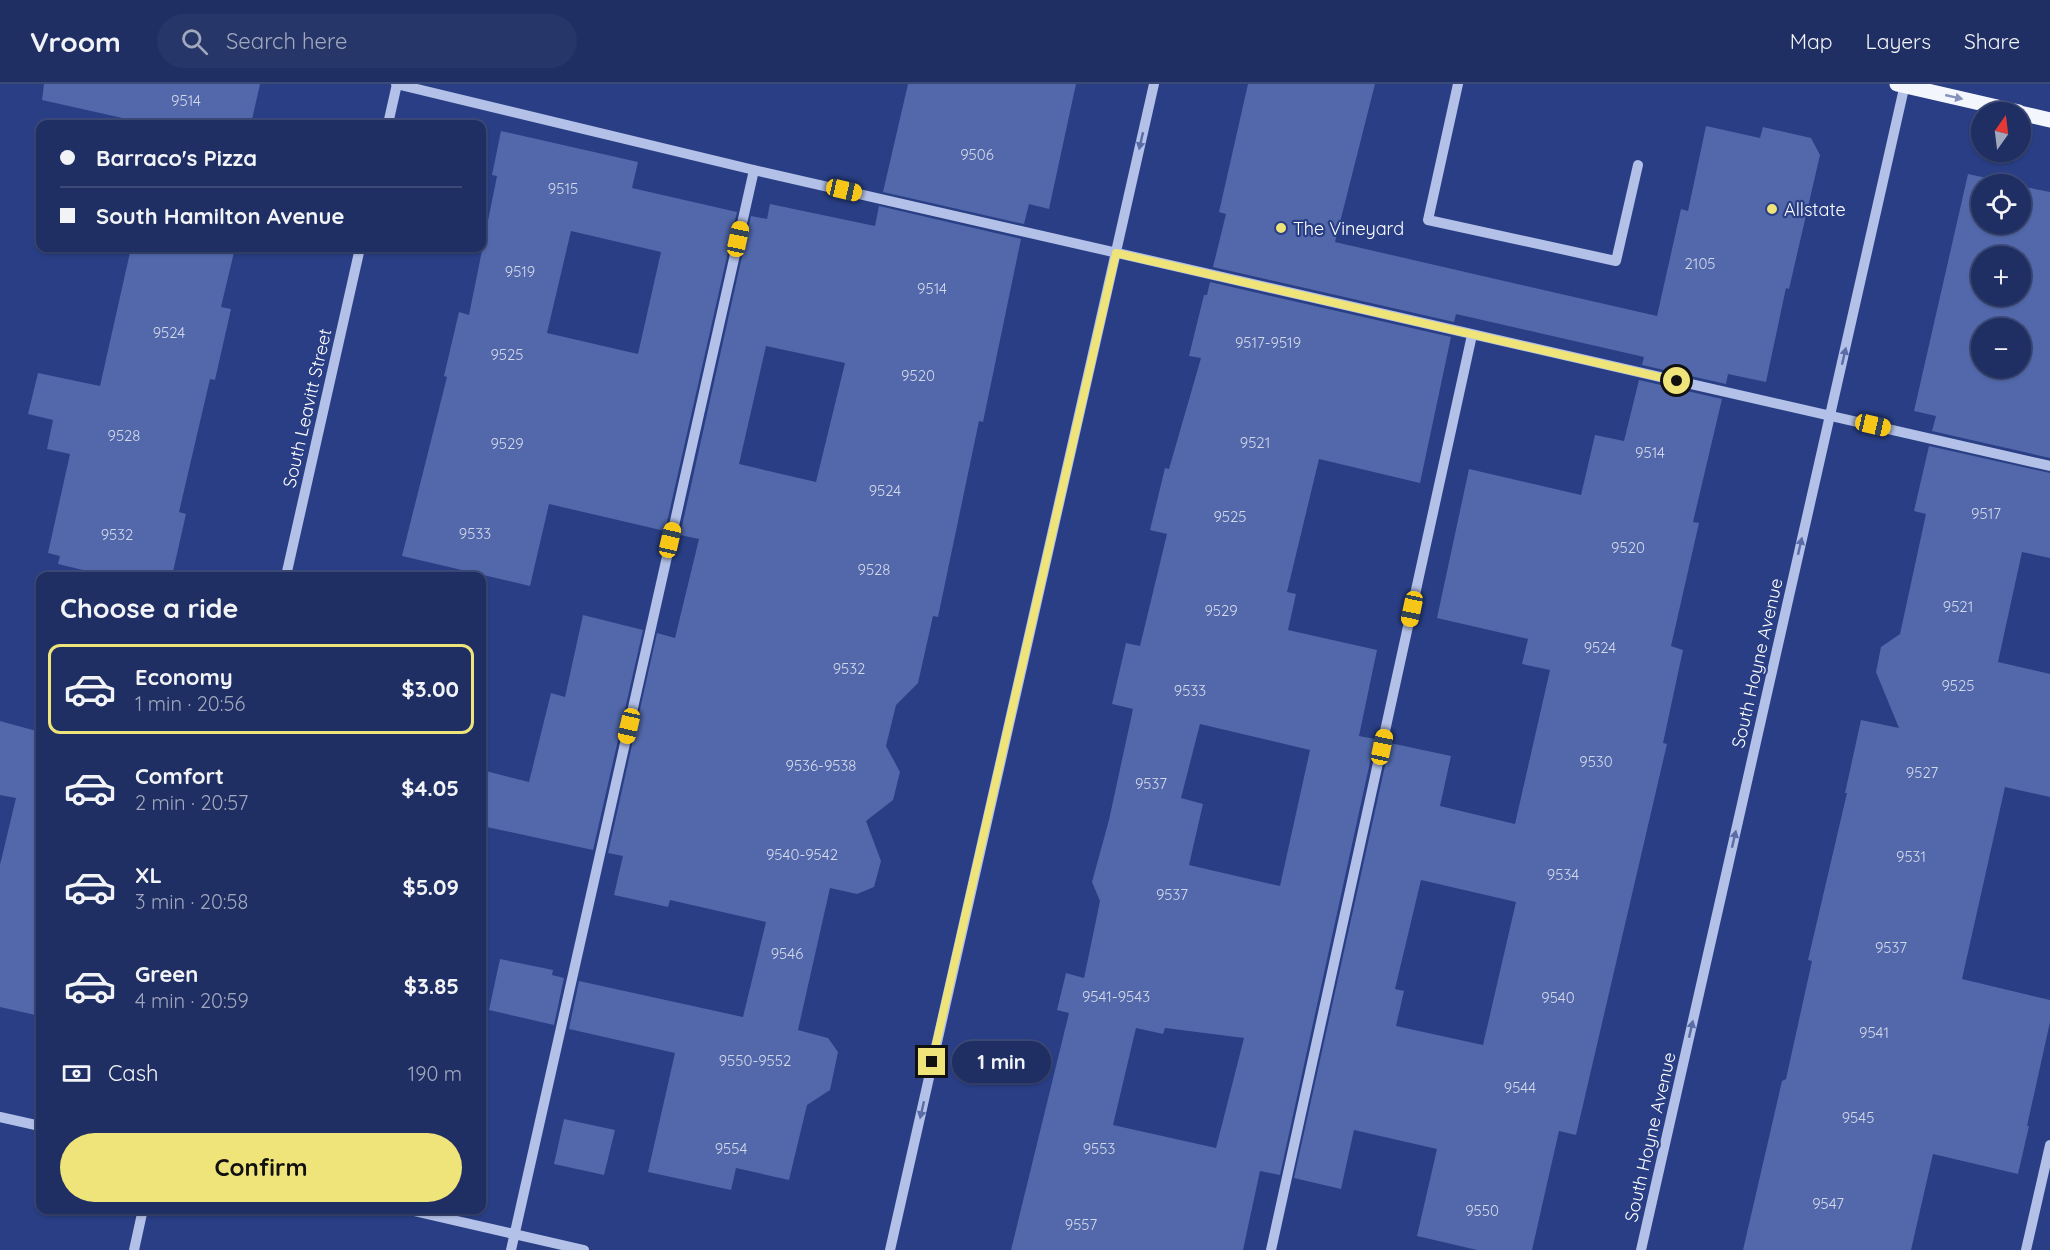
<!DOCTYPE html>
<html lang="en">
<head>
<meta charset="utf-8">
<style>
	body { margin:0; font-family:Quicksand,sans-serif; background:#273669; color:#f1f3f6; height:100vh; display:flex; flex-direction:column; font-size:22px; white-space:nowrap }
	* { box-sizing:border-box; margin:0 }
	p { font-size:20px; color:#a1a8be }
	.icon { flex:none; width:33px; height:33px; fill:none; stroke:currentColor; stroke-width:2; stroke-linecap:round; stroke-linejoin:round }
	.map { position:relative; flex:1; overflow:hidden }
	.details { position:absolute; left:36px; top:488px; width:450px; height:642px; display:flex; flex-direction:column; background:#1f2e63; border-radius:12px; box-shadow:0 2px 4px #0004,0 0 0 2px #3c4a78 }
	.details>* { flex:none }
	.hud { position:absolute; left:36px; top:36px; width:450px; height:132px; border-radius:12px; box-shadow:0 2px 4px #0004,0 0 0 2px #3c4a78; display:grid; align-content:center; height:132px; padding:0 24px; background:#1f2e63 }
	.needle { width:39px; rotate:14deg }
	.controls { position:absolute; left:1971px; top:18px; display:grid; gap:12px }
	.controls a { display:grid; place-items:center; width:60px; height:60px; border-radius:50%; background:#1f2e63; box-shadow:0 2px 4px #0004,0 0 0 2px #3c4a78; font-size:30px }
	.end { position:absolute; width:27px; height:27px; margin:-14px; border:8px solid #eee47a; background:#111; box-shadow:0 0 0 3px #111 }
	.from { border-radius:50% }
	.bubble { position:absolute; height:42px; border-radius:21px; background:#1f2e63; box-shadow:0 2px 4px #0004,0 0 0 2px #3c4a78; font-size:20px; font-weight:700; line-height:42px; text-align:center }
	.car { position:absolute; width:18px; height:36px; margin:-18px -9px; border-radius:8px; box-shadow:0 0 4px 2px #0007; background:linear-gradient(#f5c518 24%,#345 0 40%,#f5c518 0 76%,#345 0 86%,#f5c518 0) }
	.hud b { display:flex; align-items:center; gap:21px; height:57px; font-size:22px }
	.hud b+b { border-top:2px solid #3c4a78 }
	.hud i { width:15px; height:15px; background:#f1f3f6 }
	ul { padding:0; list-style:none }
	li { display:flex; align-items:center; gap:18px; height:90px; margin:0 12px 9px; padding:0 12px; border:3px solid transparent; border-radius:12px }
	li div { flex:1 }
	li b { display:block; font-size:22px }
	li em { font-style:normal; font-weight:700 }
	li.selected { border-color:#eee47a }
	li>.icon { width:54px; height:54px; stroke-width:1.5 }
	h2 { padding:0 24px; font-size:27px; line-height:72px }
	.pay { display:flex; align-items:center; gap:15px; height:66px; padding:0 24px; font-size:22px }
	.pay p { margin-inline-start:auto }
	.action { display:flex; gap:12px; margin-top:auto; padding:12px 24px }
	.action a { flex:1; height:69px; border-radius:36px; background:#eee47a; color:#111; font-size:24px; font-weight:700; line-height:69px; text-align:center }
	header { display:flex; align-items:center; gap:36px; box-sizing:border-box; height:84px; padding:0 30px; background:#1f2e63; border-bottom:2px solid #3c4a78 }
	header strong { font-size:28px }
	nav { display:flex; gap:33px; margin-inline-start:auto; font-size:21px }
	.search { width:420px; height:54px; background:#273669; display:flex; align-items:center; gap:15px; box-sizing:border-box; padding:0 21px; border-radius:33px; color:#a1a8be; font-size:22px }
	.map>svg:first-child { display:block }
	.building { fill:#5268ab; fill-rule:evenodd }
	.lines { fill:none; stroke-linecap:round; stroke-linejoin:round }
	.minor { stroke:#b3c0e7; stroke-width:10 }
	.major { stroke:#f4f6fe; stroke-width:15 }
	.oneway { fill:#8491bb }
	.oneway2 { fill:#596ca7 }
	.route { stroke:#eee47a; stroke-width:8 }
	.poi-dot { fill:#eee47a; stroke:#293e84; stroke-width:2 }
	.labels { text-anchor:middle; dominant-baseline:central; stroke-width:4.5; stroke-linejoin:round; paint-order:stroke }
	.number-label { font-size:15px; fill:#d4d9ea }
	.poi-label { font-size:18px; fill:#fff; stroke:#293e84; text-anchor:start }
	.street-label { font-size:18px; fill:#fff; stroke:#293e84 }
</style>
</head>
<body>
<header>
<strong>Vroom</strong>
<div class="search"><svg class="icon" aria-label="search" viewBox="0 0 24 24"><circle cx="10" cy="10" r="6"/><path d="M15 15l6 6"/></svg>Search here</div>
<nav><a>Map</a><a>Layers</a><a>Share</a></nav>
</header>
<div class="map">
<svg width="2050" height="1166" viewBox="0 0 2050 1166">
	<rect width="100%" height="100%" fill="#293e84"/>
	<path class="building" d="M44,0H260L251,40H149L42,16Z
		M908,0H1076L1049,125L1029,120L1024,140L883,108Z
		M1248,0H1375L1335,158L1657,232L1681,125L1688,127L1706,42L1760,54L1763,43L1811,54L1820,71L1789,205L1786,204L1766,298L1728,290L1726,300L1642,281L1644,273L1456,230L1454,238L1213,183L1226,130L1219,128Z
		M501,47L638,78L632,104L737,128L665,447L549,420L530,502L402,472L447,293L444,292L459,228L469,231L497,92L492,91ZM571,147L661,168L638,270L547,249Z
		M1968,90L2015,100H1982V140H2020V102L2050,108V374L1932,347L1936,332L1914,327ZM1982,172H2020V212H1982ZM1982,244H2020V284H1982Z
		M770,120L875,142L879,122L1021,155L983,338L979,337L938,533L933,532L918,599L896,621L886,662L900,688L893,716L866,737L881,777L874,803L857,810L830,804L798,946L828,954L838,968L830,1006L807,1021L789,1096L736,1084L731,1106L648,1088L675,969L569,945L579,897L743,933L766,838L670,816L668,823L614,811L623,772L608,769L657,549L675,554L699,455L680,451L751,132L767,135ZM766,262L845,279L816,398L739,380Z
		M131,164H235L221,223L231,225L215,296L210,295L179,428L186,430L172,492H108L58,480L60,472L48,469L70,370L47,365L53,336L28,330L38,289L100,302Z
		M1210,198L1451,253L1420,399L1319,375L1287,508L1296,510L1288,546L1377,566L1359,652L1375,655L1280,1091L1260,1087L1243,1166H1011L1069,929L1057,926L1066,889L1084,894L1100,817L1092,798L1109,736L1133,625L1112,620L1126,559L1140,562L1167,450L1150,446L1165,384L1169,385L1201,274L1189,272L1204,211H1207ZM1200,640L1310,666L1280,802L1189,781L1203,720L1181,714ZM1136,944L1163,950L1165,944L1244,954L1216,1064L1113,1041Z
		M1639,296L1722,315L1693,438L1699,439L1671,562L1683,566L1663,659L1667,660L1576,1051L1559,1047L1532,1166H1477L1417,1152L1437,1065L1354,1046L1341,1105L1294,1094L1390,659L1451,672L1440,722L1515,740L1550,586L1522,580L1528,555L1437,534L1469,385L1581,411L1595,351L1624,357ZM1421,796L1516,818L1483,961L1396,942L1404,907L1395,905Z
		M1929,362L2050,389V474L2022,468L1998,578L2050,590V713L2005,703L1962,895L2050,916V938L2027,1042H2029L2018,1090L1933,1070L1911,1166H1743L1782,997L1786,995L1812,877L1808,876L1847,709H1845L1861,636L1899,644L1876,588L1881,563L1900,550L1926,430L1914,427Z
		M583,531L643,546L593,766L482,742V686L529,698L551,609L565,613Z
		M0,637L40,648V932L0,923V781L16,714L0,711Z
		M500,875L553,886L552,891L564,894L554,941L489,926Z
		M564,1035L615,1046L604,1091L554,1080Z"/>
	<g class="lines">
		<path class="minor" d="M396,0L754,86L2050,382
			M1458,0L1428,136L1616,177L1638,81
			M388,40L397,0
			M286,492L360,164
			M0,1033L40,1042
			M405,1125L584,1166
			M134,1166L143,1125
			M511,1166L754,86
			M890,1166L1154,0
			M1271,1166L1472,251
			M1641,1166L1905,0
			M2026,1166L2050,1061"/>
		<path class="major" d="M1897,0L2019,28
			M2020,29L2050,36"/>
	</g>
	<defs><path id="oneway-solid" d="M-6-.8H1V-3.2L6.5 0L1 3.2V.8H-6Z" transform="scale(1.5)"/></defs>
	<use class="oneway" href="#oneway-solid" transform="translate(1954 13) rotate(13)"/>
	<g class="oneway2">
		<use href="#oneway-solid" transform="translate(1141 57) rotate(103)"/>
		<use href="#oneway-solid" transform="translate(1844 272) rotate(-77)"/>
		<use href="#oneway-solid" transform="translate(1800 462) rotate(-77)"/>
		<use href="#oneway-solid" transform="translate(1734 755) rotate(-77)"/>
		<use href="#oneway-solid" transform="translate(1691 945) rotate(-77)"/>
		<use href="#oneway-solid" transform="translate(922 1026) rotate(103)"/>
	</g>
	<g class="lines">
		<path class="route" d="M932,978L1116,169L1677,297"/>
	</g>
	<g class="poi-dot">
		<circle cx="1772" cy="125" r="6"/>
		<circle cx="1281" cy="144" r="6"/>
	</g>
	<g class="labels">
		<g class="number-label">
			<text x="186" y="16">9514</text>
			<text x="977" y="70">9506</text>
			<text x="563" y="104">9515</text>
			<text x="1700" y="179">2105</text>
			<text x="520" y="187">9519</text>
			<text x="932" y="204">9514</text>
			<text x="169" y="248">9524</text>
			<text x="1268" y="258">9517-9519</text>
			<text x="507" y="270">9525</text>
			<text x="918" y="291">9520</text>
			<text x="124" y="351">9528</text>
			<text x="1255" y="358">9521</text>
			<text x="507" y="359">9529</text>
			<text x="1650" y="368">9514</text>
			<text x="885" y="406">9524</text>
			<text x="1986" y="429">9517</text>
			<text x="1230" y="432">9525</text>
			<text x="475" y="449">9533</text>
			<text x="117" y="450">9532</text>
			<text x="1628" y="463">9520</text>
			<text x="874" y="485">9528</text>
			<text x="1958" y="522">9521</text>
			<text x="1221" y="526">9529</text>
			<text x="1600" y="563">9524</text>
			<text x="849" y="584">9532</text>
			<text x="1958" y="601">9525</text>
			<text x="1190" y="606">9533</text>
			<text x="1596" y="677">9530</text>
			<text x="821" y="681">9536-9538</text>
			<text x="1922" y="688">9527</text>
			<text x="1151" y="699">9537</text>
			<text x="802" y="770">9540-9542</text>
			<text x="1911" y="772">9531</text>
			<text x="1563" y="790">9534</text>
			<text x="1172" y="810">9537</text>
			<text x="1891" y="863">9537</text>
			<text x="787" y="869">9546</text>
			<text x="1116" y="912">9541-9543</text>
			<text x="1558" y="913">9540</text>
			<text x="1874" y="948">9541</text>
			<text x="755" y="976">9550-9552</text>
			<text x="1520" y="1003">9544</text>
			<text x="1858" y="1033">9545</text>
			<text x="731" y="1064">9554</text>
			<text x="1099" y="1064">9553</text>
			<text x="1828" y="1119">9547</text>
			<text x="1482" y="1126">9550</text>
			<text x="1081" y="1140">9557</text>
		</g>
		<g class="poi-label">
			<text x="1784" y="125">Allstate</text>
			<text x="1293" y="144">The Vineyard</text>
		</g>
		<g class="street-label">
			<text transform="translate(307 324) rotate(-77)">South Leavitt Street</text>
			<text transform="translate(1757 579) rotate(-77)">South Hoyne Avenue</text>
			<text transform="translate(1650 1053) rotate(-77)">South Hoyne Avenue</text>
		</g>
	</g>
</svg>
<div class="controls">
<a><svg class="needle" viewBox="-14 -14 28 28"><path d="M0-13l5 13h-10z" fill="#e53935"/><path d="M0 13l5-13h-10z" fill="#a1a8be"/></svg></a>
<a><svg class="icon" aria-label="locate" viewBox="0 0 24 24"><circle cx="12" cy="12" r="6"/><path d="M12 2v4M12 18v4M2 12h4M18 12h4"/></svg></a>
<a>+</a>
<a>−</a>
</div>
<i class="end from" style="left:1677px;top:297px"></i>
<i class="end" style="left:932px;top:978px"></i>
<div class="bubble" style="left:952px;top:957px;width:99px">1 min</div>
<i class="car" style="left:844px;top:106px;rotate:103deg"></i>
<i class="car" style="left:738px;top:155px;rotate:12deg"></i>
<i class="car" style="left:1873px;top:341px;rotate:103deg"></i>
<i class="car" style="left:670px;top:456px;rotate:13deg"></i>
<i class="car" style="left:1412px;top:525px;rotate:192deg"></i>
<i class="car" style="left:629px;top:642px;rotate:193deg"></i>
<i class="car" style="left:1382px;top:663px;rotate:12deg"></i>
<div class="hud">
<b><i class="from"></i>Barraco's Pizza</b>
<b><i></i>South Hamilton Avenue</b>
</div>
<section class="details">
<h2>Choose a ride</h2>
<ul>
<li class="selected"><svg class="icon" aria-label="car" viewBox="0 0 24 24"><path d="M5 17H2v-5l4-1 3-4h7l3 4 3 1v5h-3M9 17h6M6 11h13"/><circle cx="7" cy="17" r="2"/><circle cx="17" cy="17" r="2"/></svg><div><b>Economy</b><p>1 min · 20:56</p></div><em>$3.00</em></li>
<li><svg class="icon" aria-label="car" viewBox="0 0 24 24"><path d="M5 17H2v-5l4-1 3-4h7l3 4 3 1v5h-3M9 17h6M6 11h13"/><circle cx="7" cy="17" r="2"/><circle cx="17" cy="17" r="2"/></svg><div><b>Comfort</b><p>2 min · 20:57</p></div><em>$4.05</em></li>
<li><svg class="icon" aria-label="car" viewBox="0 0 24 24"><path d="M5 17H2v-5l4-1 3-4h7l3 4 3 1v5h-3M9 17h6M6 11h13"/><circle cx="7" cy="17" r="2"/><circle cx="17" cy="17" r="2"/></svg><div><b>XL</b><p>3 min · 20:58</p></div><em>$5.09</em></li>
<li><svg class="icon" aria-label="car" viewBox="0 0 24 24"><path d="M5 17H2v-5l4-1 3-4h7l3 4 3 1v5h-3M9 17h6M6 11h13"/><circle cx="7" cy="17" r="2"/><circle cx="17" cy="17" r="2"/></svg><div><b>Green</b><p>4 min · 20:59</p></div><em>$3.85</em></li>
</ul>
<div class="pay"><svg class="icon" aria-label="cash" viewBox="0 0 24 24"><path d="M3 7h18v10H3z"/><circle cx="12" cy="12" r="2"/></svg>Cash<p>190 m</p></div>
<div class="action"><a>Confirm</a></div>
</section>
</div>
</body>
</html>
